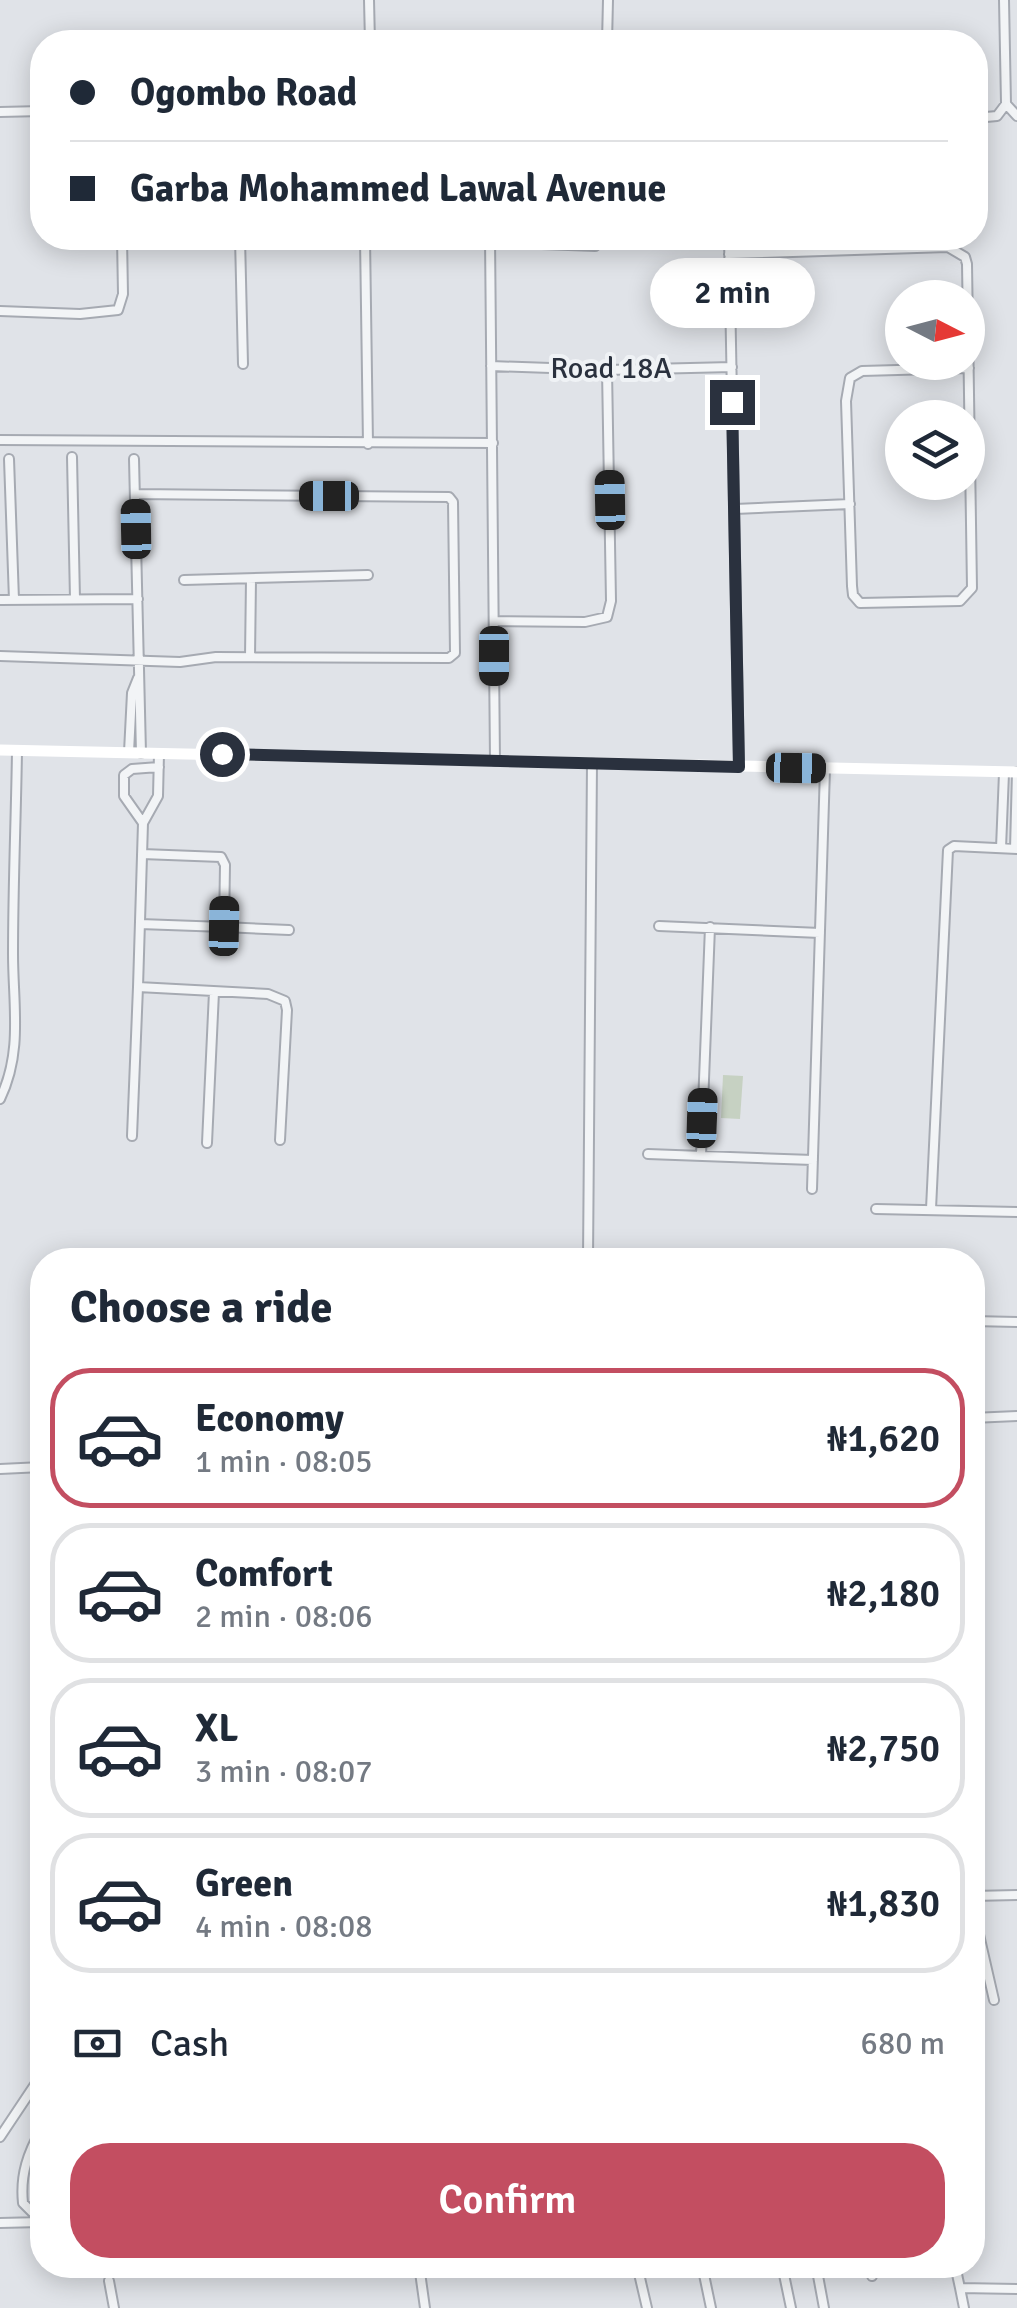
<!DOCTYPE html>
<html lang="en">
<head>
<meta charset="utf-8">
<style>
	body { margin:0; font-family:Signika,sans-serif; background:#f6f6f7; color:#1f2937; height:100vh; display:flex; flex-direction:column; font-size:38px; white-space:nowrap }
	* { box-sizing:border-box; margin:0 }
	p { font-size:32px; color:#747a83 }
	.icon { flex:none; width:55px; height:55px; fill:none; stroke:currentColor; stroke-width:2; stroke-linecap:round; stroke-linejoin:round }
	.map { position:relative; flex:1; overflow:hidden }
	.panel { position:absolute; left:30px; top:1248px; width:955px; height:1030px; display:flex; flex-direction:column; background:#fff; border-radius:40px; box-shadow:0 5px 25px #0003 }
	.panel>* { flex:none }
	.top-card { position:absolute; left:30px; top:30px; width:958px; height:220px; border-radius:40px; box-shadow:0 5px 25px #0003; display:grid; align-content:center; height:220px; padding:0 40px; background:#fff }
	.needle { width:65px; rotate:96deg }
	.tools { position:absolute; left:885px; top:280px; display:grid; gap:20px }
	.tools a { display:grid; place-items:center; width:100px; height:100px; border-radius:50%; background:#fff; box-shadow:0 5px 25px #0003; font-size:50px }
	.end { position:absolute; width:45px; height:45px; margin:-22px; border:12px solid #2a313e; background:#fff; box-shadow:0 0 0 5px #fff }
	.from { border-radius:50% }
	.bubble { position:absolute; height:70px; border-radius:35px; background:#fff; box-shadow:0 5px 25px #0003; font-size:32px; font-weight:600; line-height:70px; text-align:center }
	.car { position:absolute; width:30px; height:60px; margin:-30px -15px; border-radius:12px; box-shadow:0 0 8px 2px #0007; background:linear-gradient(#222 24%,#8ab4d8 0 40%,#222 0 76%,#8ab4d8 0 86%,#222 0) }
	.top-card b { display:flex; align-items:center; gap:35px; height:95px; font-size:38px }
	.top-card b+b { border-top:2px solid #e0e1e3 }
	.top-card i { width:25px; height:25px; background:#1f2937 }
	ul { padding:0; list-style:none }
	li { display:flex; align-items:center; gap:30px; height:140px; margin:0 20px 15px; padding:0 20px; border:5px solid #e0e1e3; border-radius:40px }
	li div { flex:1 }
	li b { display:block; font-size:38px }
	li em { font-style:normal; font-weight:600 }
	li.on { border-color:#c34e61 }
	li>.icon { width:90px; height:90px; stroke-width:1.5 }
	h2 { padding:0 40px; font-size:45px; line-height:120px }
	.pay { display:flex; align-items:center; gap:25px; height:110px; padding:0 40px; font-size:38px }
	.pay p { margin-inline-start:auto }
	.cta { display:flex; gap:20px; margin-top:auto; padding:20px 40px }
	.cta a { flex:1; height:115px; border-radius:40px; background:#c34e61; color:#fff; font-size:40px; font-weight:600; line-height:115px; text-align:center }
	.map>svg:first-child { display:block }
	.green { fill:#c6d1c2 }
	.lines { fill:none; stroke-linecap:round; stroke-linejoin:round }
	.street-casing { stroke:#a6aab2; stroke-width:12 }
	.street { stroke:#f2f4f6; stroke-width:8 }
	.secondary { stroke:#fff; stroke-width:11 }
	.route { stroke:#2a313e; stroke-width:12 }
	.labels { text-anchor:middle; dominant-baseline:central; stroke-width:8; stroke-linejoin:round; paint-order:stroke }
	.street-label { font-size:30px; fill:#2a313e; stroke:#eff2f5 }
</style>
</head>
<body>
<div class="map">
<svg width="1017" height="2308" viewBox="0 0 1017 2308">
	<rect width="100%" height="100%" fill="#e0e3e8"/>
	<path class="green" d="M723,1075L743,1076L740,1119L721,1118Z"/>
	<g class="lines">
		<defs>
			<path id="street" d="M369,0L370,42
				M1004,0L1006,104
				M607,42L608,0
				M1006,104L1017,116
				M0,112L42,111
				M975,118L997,116L1006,104
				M240,238L243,364
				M365,238L368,444
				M490,238L495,761
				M729,238L739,767
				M490,242L595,246
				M729,254L948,247L965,257L967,264L972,588L960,601L860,603L853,595L852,586L846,401L850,378L862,371L969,368
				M0,311L80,314L118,310L123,294L122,238
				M491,366L607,370L732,367
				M0,440L493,443
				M72,457L75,599
				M9,459L14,600
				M134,459L141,753
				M735,509L850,504
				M184,580L368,575
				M0,600L138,599
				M494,621L585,622L607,617L611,601L607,370
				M0,656L180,662L216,657L449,658L455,653L453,502L449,497L136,494
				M250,657L251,579
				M129,752L132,693L138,678
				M159,754L158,796L143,823L138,987L268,994L285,1001L287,1010L280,1140
				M143,823L124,796V775L132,769L159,767
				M1001,848L1004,773
				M1015,849L1017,772
				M140,924L224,927L225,865L221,857L142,854
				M659,926L820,933
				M224,927L289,930
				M0,1099C23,1052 13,1004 13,954C13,886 16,818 17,751
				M132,1136L138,987
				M207,1143L214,992
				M648,1154L813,1160
				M701,1156L710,927
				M812,1189L825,769
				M876,1209L1017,1212
				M931,1209L948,850L954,846L1017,849
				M588,1260L592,763
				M972,1321L1017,1322
				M972,1418L1017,1416
				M0,1469L42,1467
				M972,1896L1017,1895
				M972,1904L994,2000
				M42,2128C28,2153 20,2174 23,2203L32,2212L42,2213
				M0,2137L42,2074
				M0,2223L42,2222
				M419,2265L425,2308
				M637,2265L647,2308
				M702,2265L711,2308
				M782,2265L791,2308
				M816,2265L824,2308
				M870,2265L872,2276
				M955,2265L960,2288L1017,2289
				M109,2281L114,2308
				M960,2288L964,2308"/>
		</defs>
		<use href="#street" class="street-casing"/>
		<use href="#street" class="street"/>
		<path class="secondary" d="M0,750L1017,772"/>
	</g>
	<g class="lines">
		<path class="route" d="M222,754L739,767L732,402"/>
	</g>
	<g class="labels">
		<g class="street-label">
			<text x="611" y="368">Road 18A</text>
		</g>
	</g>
</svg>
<div class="tools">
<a><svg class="needle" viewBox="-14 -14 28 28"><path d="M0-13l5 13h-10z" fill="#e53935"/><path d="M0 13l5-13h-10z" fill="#747a83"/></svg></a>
<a><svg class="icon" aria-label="layers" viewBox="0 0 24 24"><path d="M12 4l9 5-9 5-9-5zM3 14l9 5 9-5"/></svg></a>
</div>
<i class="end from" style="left:222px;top:754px"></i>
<i class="end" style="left:732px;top:402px"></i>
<div class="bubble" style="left:650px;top:258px;width:165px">2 min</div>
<i class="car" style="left:329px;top:496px;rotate:270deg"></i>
<i class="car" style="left:610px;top:500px;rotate:359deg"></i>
<i class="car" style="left:136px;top:529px;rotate:359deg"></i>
<i class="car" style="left:494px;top:656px;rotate:180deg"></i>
<i class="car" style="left:796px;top:768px;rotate:91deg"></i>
<i class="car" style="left:224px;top:926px;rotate:1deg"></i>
<i class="car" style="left:702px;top:1118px;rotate:2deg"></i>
<div class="top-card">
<b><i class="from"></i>Ogombo Road</b>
<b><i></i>Garba Mohammed Lawal Avenue</b>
</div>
<section class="panel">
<h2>Choose a ride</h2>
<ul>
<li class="on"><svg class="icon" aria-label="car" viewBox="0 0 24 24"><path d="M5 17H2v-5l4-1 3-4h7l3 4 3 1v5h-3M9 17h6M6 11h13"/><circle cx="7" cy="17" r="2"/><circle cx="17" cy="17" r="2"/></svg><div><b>Economy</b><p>1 min · 08:05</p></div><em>₦1,620</em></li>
<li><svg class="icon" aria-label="car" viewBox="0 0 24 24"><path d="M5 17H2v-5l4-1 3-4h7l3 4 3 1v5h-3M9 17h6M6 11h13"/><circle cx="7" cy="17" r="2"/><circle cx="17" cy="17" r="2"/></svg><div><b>Comfort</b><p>2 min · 08:06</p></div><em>₦2,180</em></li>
<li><svg class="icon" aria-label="car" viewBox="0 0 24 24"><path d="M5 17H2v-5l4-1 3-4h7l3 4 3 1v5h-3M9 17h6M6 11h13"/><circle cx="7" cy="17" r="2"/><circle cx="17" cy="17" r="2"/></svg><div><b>XL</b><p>3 min · 08:07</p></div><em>₦2,750</em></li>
<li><svg class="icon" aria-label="car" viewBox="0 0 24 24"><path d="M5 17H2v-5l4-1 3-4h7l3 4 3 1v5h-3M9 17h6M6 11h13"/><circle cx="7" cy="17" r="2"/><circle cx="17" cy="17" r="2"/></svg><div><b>Green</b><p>4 min · 08:08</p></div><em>₦1,830</em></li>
</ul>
<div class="pay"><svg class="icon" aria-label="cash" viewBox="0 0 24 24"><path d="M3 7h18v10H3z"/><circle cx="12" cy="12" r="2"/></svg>Cash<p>680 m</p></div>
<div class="cta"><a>Confirm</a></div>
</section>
</div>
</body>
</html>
